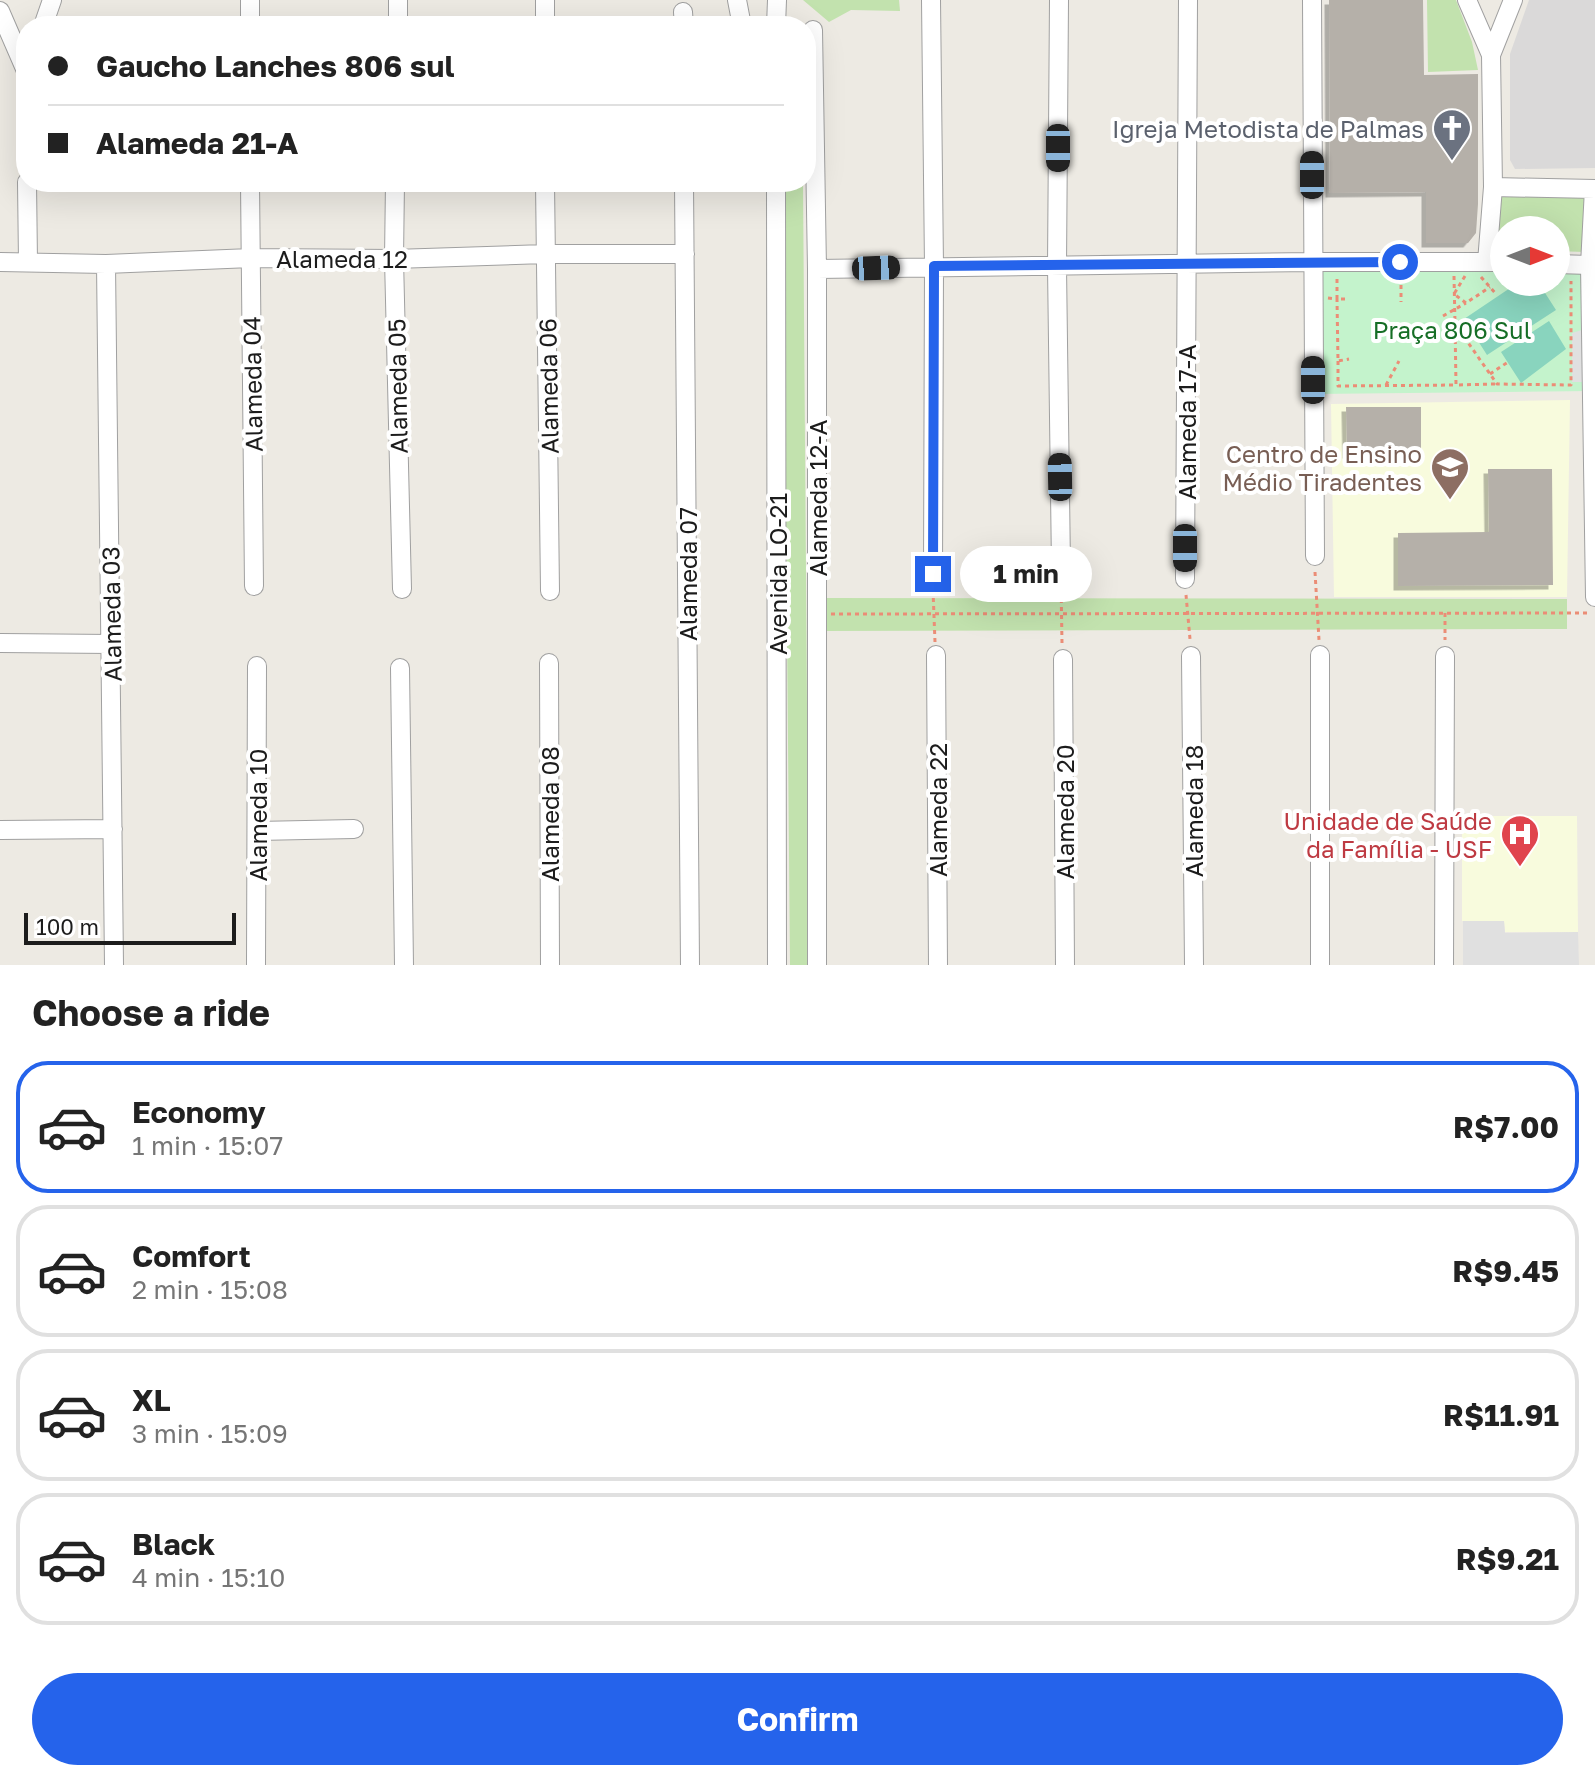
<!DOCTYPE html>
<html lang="en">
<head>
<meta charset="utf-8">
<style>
	body { margin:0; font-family:"Golos Text",sans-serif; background:#f6f6f6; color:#222; height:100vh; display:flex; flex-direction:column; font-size:30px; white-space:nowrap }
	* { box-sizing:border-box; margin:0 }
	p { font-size:26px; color:#767676 }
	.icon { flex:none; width:44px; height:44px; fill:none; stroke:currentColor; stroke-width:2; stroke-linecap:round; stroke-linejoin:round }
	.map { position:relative; height:965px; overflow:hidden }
	.panel { display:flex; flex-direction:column; background:#fff; flex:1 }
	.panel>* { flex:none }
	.banner { position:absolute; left:16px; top:16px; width:800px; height:176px; border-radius:32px; box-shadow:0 8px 32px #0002; display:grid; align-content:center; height:176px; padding:0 32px; background:#fff }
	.needle { width:52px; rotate:90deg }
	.fabs { position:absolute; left:1490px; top:216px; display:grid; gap:16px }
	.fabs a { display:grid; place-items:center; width:80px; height:80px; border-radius:50%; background:#fff; box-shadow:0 8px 32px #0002; font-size:40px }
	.scale { position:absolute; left:24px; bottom:20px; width:212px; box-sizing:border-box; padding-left:8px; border:4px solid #1c1c1c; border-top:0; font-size:22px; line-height:28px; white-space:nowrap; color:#1c1c1c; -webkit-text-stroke:6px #fff; paint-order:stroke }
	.end { position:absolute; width:36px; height:36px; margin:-18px; border:10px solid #2563eb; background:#fff; box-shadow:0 0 0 4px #fff }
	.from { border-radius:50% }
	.bubble { position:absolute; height:56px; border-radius:28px; background:#fff; box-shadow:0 8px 32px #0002; font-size:26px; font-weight:700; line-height:56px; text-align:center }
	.car { position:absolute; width:24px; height:48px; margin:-24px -12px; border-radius:10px; box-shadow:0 0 6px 2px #0007; background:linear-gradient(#222 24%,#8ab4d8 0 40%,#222 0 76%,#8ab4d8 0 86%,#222 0) }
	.banner b { display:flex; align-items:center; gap:28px; height:76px; font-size:30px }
	.banner b+b { border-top:2px solid #e0e0e0 }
	.banner i { width:20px; height:20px; background:#222 }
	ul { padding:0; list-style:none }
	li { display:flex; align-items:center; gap:24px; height:132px; margin:0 16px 12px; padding:0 16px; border:4px solid #e0e0e0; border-radius:32px }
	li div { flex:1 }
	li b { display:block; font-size:30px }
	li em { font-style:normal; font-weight:700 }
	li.active { border-color:#2563eb }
	li>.icon { width:72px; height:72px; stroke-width:1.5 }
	h2 { padding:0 32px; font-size:36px; line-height:96px }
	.button { display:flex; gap:16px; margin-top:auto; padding:16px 32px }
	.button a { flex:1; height:92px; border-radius:48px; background:#2563eb; color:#fff; font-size:32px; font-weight:700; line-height:92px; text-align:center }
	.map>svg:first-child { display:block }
	.residential { fill:#dad9d9 }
	.education { fill:#f8fbdd }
	.grass { fill:#c2e2ae }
	.park { fill:#c4f3cc }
	.pitch { fill:#89d4be }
	.parking { fill:#e0e0e0 }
	.building { fill:#b5b0a9; filter:url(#shadow) }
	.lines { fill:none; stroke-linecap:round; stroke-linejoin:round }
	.minor-casing { stroke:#a0a0a0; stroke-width:20 }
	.path { stroke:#eb8d76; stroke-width:3; stroke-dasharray:4 4; stroke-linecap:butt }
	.minor { stroke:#fff; stroke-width:18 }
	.route { stroke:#2563eb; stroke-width:10 }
	.labels { text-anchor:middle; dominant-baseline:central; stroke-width:8; stroke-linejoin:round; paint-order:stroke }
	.worship-label { font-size:24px; fill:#5b616d; stroke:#fff; text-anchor:end }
	.street-label { font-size:24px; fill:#1c1c1c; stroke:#fff }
	.park-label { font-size:24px; fill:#166e26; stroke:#fff }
	.education-label { font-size:24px; fill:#785e54; stroke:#fff; text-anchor:end }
	.health-label { font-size:24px; fill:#be3a42; stroke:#fff; text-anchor:end }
</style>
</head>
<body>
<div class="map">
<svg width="1595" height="965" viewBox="0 0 1595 965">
	<defs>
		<filter id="shadow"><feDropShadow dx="-4.5" dy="4.5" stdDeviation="0" flood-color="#0004"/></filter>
	</defs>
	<rect width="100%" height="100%" fill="#edeae3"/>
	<path class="residential" d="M1529,0H1595V168L1515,169L1510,160V54Z"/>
	<path class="education" d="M1570,400L1567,597H1334L1331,404Z
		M1462,816H1577L1578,932H1505L1504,921H1462Z"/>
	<path class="grass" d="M803,0H899L900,11L851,10L829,22Z
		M1427,0H1456L1472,42L1478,70L1428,72Z
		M783,182H803L809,965H790Z
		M1495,191L1586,192L1584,252L1556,251V230H1504L1502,250L1493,241Z
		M821,598L1567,599V629L820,631Z"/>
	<path class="park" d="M1313,264L1504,265V282H1556V265L1589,266L1591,391L1315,394Z"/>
	<path class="pitch" d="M1519,282H1538L1556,310L1487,355L1464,319Z
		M1549,321L1566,349L1521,383L1501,352Z"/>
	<path class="parking" d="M1585,329V382H1572V333Z
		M1463,921H1504L1505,933L1578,932L1579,965H1463Z"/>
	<path class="building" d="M1329,0H1423L1424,75L1478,74V204L1476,233L1468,243H1426V192L1330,193Z
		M1346,407H1421V453L1347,454Z
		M1488,469H1552L1553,585L1398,586V533L1489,532Z"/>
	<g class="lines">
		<defs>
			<path id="minor" d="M250,0V26
				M545,0V26
				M737,0L742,26
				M931,0L934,266L933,574
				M1059,0L1057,267L1061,567
				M1312,0L1315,556
				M1467,0L1491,55L1493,187L1487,262
				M0,11L26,71
				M683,12L684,26
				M43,26L52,0
				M398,26V0
				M776,26L777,0
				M813,30L817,269V965
				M1491,55L1513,0
				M27,182L28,262
				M250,182L254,586
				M395,182L394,259L402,589
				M545,182L550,591
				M684,182L690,965
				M776,182L777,965
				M1493,187L1595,189
				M1594,189L1590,265L1595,597
				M0,262L106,264L251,258L394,259L545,254H685
				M106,264L114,965
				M1556,264L1590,265
				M817,269L1312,262H1504
				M1185,579L1188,0
				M0,643L112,644
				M936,655L938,965
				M1191,656L1194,965
				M1063,659L1065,965
				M549,663L550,965
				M400,668L404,965
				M0,830L113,829
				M257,831L354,829
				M256,965L257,666
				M1320,965V655
				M1444,965L1445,656"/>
		</defs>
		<use href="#minor" class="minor-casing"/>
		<path class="path" d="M1454,276L1455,324L1497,384L1571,385V281
			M1465,276L1454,294L1466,303L1490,287
			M1401,277V302
			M1481,277L1497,295
			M1337,279V299H1346
			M1328,298L1337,299L1338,361L1349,359
			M1443,316L1466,303
			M1455,324L1456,385L1495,384
			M1338,361V386L1456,385
			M1490,374L1508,362
			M1386,385L1399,361
			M1315,572L1319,640
			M1061,583L1062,643
			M933,590L935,642
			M1186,595L1190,639
			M1445,613V640
			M831,614L1591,613"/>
		<use href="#minor" class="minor"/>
	</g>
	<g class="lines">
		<path class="route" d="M933,574L934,266L1400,262"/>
	</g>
	<defs>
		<symbol id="church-pin" viewBox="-11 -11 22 30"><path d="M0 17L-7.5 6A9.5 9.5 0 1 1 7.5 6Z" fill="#6b7280" stroke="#fff"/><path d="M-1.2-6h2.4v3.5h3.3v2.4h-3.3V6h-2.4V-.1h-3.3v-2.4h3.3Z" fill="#fff"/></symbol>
		<symbol id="school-pin" viewBox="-11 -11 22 30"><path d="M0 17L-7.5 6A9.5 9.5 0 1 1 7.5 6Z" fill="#8d6e63" stroke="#fff"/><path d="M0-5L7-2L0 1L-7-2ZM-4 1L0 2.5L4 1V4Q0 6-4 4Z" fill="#fff"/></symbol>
		<symbol id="hospital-pin" viewBox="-11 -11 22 30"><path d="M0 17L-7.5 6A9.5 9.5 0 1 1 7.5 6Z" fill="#e0444e" stroke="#fff"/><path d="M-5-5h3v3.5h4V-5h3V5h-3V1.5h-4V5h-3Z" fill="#fff"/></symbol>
	</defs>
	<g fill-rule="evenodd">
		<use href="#church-pin" x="1430" y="106" width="44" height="60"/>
		<use href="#school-pin" x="1428" y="445" width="44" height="60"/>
		<use href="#hospital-pin" x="1498" y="812" width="44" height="60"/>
	</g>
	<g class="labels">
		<g class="worship-label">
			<text x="1424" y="128">Igreja Metodista de Palmas</text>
		</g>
		<g class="street-label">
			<text x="342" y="258">Alameda 12</text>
			<text transform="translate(252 384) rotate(-91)">Alameda 04</text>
			<text transform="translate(397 386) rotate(-91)">Alameda 05</text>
			<text transform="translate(548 386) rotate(-91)">Alameda 06</text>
			<text transform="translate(1186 422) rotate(-90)">Alameda 17-A</text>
			<text transform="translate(817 498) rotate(-90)">Alameda 12-A</text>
			<text transform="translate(687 574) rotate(-90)">Alameda 07</text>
			<text transform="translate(777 574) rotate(-90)">Avenida LO-21</text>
			<text transform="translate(111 614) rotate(-91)">Alameda 03</text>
			<text transform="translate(937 810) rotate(-90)">Alameda 22</text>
			<text transform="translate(1193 811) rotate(-90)">Alameda 18</text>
			<text transform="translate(1064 812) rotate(-90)">Alameda 20</text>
			<text transform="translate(549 814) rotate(-90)">Alameda 08</text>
			<text transform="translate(257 815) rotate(-90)">Alameda 10</text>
		</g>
		<g class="park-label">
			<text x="1452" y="329">Praça 806 Sul</text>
		</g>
		<g class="education-label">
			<text x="1422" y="453">Centro de Ensino<tspan x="1422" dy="28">Médio Tiradentes</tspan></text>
		</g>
		<g class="health-label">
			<text x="1492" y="820">Unidade de Saúde<tspan x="1492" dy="28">da Família - USF</tspan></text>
		</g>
	</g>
</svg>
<div class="fabs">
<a><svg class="needle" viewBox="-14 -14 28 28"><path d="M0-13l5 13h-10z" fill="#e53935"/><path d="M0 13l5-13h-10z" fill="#767676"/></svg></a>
</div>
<div class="scale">100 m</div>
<i class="end from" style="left:1400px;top:262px"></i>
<i class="end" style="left:933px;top:574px"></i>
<div class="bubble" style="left:960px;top:546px;width:132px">1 min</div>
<i class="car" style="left:1058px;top:148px;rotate:180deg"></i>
<i class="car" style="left:1312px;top:175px;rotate:0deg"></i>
<i class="car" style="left:876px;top:268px;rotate:88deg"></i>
<i class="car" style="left:1313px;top:380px;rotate:0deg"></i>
<i class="car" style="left:1060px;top:477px;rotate:359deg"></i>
<i class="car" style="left:1185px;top:548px;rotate:180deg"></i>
<div class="banner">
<b><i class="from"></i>Gaucho Lanches 806 sul</b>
<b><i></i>Alameda 21-A</b>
</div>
</div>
<section class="panel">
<h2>Choose a ride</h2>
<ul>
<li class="active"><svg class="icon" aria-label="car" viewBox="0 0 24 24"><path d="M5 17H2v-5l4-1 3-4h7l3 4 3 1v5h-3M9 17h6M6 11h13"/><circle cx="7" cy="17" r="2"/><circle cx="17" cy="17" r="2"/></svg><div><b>Economy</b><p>1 min · 15:07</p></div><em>R$7.00</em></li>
<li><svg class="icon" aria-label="car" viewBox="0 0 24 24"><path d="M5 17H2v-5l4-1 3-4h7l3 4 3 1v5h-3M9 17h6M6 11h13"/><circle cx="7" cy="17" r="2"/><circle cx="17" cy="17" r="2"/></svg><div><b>Comfort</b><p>2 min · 15:08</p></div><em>R$9.45</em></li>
<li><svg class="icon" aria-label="car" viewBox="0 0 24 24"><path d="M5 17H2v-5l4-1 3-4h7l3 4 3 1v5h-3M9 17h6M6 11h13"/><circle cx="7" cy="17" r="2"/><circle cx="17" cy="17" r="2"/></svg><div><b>XL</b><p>3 min · 15:09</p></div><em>R$11.91</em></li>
<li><svg class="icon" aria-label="car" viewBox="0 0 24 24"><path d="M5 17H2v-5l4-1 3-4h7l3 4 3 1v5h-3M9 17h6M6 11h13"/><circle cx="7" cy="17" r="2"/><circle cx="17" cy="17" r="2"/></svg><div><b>Black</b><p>4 min · 15:10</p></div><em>R$9.21</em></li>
</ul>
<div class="button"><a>Confirm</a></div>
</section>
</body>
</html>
